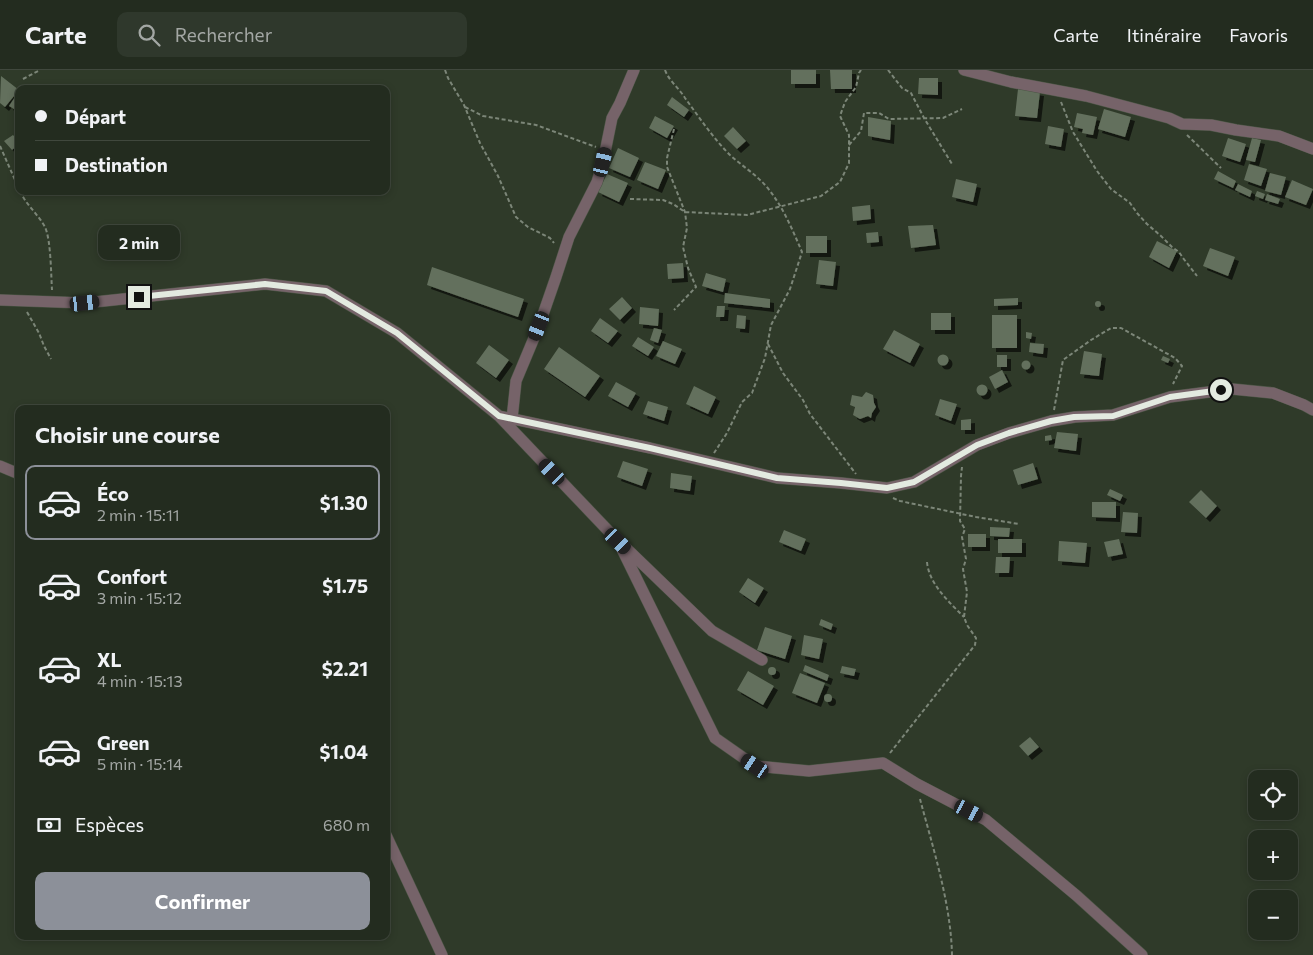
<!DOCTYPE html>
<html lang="fr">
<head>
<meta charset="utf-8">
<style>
	body { margin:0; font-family:Commissioner,sans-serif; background:#2f382c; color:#f1f3f6; height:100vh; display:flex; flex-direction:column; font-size:19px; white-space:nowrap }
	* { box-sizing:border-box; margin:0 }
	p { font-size:16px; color:#a3a7a4 }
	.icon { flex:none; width:28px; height:28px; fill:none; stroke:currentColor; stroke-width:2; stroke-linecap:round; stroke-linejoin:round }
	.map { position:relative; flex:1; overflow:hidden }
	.details { position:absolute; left:15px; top:335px; width:375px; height:535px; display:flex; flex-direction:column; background:#232c1f; border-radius:10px; box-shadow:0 2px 8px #0003,0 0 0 1px #40483d }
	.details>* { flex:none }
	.banner { position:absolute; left:15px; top:15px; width:375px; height:110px; border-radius:10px; box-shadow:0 2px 8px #0003,0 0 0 1px #40483d; display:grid; align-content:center; height:110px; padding:0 20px; background:#232c1f }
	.tools { position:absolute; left:1248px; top:700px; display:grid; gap:10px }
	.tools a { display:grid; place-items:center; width:50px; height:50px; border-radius:10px; background:#232c1f; box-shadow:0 2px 8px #0003,0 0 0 1px #40483d; font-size:25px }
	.end { position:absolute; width:22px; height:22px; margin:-11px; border:6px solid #e3eae0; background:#111; box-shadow:0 0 0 2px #111 }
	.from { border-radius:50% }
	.bubble { position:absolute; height:35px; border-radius:10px; background:#232c1f; box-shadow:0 2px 8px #0003,0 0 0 1px #40483d; font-size:16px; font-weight:700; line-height:35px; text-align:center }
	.car { position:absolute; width:15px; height:30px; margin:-15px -8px; border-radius:6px; box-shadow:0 0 4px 1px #0007; background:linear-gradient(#222 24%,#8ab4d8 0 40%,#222 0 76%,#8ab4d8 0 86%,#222 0) }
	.banner b { display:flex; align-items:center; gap:18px; height:48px; font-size:19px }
	.banner b+b { border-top:1px solid #40483d }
	.banner i { width:12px; height:12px; background:#f1f3f6 }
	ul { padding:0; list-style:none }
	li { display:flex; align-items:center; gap:15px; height:75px; margin:0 10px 8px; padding:0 10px; border:2px solid transparent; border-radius:10px }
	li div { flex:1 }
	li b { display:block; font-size:19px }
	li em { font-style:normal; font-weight:700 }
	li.active { border-color:#8c9099 }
	li>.icon { width:45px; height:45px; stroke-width:1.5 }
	h2 { padding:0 20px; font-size:22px; line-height:60px }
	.pay { display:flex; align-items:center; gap:12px; height:55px; padding:0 20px; font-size:19px }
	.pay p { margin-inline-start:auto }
	.primary-button { display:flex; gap:10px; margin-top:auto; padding:10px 20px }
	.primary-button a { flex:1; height:58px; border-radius:10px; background:#8c9099; color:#fff; font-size:20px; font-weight:700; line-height:58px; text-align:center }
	header { display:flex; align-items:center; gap:30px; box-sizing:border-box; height:70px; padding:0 25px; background:#232c1f; border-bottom:1px solid #40483d }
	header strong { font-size:24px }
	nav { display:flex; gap:28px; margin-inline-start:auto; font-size:18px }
	.search { width:350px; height:45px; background:#2f382c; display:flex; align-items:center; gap:12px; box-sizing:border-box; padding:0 18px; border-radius:10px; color:#a3a7a4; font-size:19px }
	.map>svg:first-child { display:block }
	.building { fill:#63705d; filter:url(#shadow) }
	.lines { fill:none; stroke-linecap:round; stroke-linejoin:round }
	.minor-casing { stroke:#4c5646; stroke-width:12 }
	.path { stroke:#7c8678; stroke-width:2; stroke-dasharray:4 2.5; stroke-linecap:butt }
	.minor { stroke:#766369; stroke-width:11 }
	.route { stroke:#e3eae0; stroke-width:6 }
</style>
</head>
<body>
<header>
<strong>Carte</strong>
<div class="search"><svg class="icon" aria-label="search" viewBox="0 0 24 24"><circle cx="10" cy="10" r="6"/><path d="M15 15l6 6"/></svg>Rechercher</div>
<nav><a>Carte</a><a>Itinéraire</a><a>Favoris</a></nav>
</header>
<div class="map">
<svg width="1313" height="885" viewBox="0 0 1313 885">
	<defs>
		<filter id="shadow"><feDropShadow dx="4" dy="4" stdDeviation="0" flood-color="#0009"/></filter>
	</defs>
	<rect width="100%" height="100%" fill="#2f3a29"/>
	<path class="building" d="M791,0H816V14H791Z
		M830,0H852V19H831Z
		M1,6L19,20L5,37L0,33Z
		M919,8H938V25L918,24Z
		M1018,19L1040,22L1037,48L1015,46Z
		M19,21V42L9,36Z
		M672,27L689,40L684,47L667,35Z
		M1104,39L1131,47L1125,67L1098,59Z
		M1077,43L1097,47L1093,65L1082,63L1083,59L1074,57Z
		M655,46L674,56L667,68L649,58Z
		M868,47L891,51L890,70L868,66Z
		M1048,56L1064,59L1061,77L1045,74Z
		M733,57L746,71L737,79L724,66Z
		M13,65L19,72V74L12,80L4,71Z
		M1228,68L1246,74L1240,92L1222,86Z
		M1252,68L1261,70L1255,92L1246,90Z
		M618,78L639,88L630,107L609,98Z
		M645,92L666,100L658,119L637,110Z
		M1249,94L1267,99L1261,116L1244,110Z
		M1218,101L1236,111L1233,118L1214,109Z
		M1270,103L1286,107L1281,125L1265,121Z
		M607,104L628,113L619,132L598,122Z
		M956,109L977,114L973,132L952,127Z
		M1292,110L1313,119L1306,135L1285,127Z
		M1238,114L1252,121L1250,127L1235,120Z
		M1257,121L1265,124L1263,129L1255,126Z
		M1267,124L1280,129L1278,134L1265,130Z
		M870,135L871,149L853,151L852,137Z
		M933,155L936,175L911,178L908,156Z
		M878,162L879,172L867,173L866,163Z
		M806,166H827V183H806Z
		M1157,171L1177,181L1169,198L1149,187Z
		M1210,178L1235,187L1228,206L1203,196Z
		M819,190L836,192L833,216L816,214Z
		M683,193L684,208L668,209L667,194Z
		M432,197L524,229L518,247L427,215Z
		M706,203L726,209L723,222L702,216Z
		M725,223L770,229V238L724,233Z
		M622,227L632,238L620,250L609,239Z
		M1018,228V235L994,236V229Z
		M1095 234a3 3 0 1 1 6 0a3 3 0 1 1-6 0Z
		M717,236H725L724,247H716Z
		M640,237L659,239L658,256L639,254Z
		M931,243H951V260H931Z
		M737,245L746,246L745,259L736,258Z
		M992,245H1017V278H992Z
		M600,248L618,261L608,273L591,261Z
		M654,258L662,260L658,273L650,270Z
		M894,260L920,274L910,293L883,279Z
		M1026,262L1032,263L1031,269L1026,268Z
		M638,267L654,277L648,286L632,276Z
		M663,271L682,279L675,294L656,286Z
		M1030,273L1044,274L1043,284L1029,282Z
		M489,275L509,290L496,308L476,293Z
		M559,277L600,306L585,327L544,299Z
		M1084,281L1102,284L1099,306L1080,304Z
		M937.5 290a5.5 5.5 0 1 1 11 0a5.5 5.5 0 1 1-11 0Z
		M997,285H1007V297H997Z
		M1163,286L1170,289L1168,293L1161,290Z
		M1021.5 295a4.5 4.5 0 1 1 9 0a4.5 4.5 0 1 1-9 0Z
		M1002,300L1008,312L995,319L989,307Z
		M616,312L636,323L628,337L608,326Z
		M976.5 320a5.5 5.5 0 1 1 11 0a5.5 5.5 0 1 1-11 0Z
		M694,316L716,327L708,344L686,334Z
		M866,322L873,325L874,333L876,337L872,343L871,348L868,346L860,349L853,345L855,337L850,335L852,325L862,327Z
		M940,329L957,334L951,351L935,345Z
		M648,331L668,337L664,351L643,344Z
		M971,349V360H961V350Z
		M1057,362L1078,364L1076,381L1054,378Z
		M1051,365L1052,370L1045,371V366Z
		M623,391L648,399L642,416L617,407Z
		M1033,393L1038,409L1018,415L1013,400Z
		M671,403L692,406L690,421L670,418Z
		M1110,419L1123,425L1120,431L1107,425Z
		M1201,420L1217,436L1206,448L1189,432Z
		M1092,432H1116V448L1092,447Z
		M1123,442L1138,443L1137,463L1121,462Z
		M990,457L1010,458L1009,467L990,466Z
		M784,460L806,469L801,481L779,472Z
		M968,464H986V477H968Z
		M998,469H1022V483H998Z
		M1119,469L1123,484L1108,487L1104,472Z
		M1059,471L1087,473L1085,493L1058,491Z
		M996,487H1010L1009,503H995Z
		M748,508L764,518L755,533L739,522Z
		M821,549L833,554L831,560L819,555Z
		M765,557L792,566L785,589L757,580Z
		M804,565L823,569L819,589L801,585Z
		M805,595L829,605L827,611L803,601Z
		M842,596L856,599L854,606L840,603Z
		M768 601a4 4 0 1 1 8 0a4 4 0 1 1-8 0Z
		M748,601L774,616L763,635L737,620Z
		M800,603L825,613L817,633L792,623Z
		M824 628a4 4 0 1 1 8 0a4 4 0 1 1-8 0Z
		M1030,667L1039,677L1028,686L1019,676Z"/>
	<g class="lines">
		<defs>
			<path id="minor" d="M964,0L1011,12L1086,26L1169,48L1182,54L1211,55L1236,60L1279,66L1313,79
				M0,230L85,233L265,214L326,221L397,263L499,346L618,471L715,668L755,696L809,701L883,693L917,714L986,750L1077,826L1142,885
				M499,346L650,378L777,408L841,413L887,418L914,412L977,375L1009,363L1051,351L1075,347L1113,345L1170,327L1232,319L1273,323L1304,335L1313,340
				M512,349L516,311L539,256L556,207L569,167L597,112L603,92L612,48L620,33L634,0
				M0,396L19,404
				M625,477L712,561L762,590
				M386,765L442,885"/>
		</defs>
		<use href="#minor" class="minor-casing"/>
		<path class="path" d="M445,0L448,8L464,35L480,73L498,106L516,147L528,157L550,168L554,173
			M665,0C669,11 679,18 685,28C699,47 713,68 730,85C743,97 759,106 770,121C784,139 793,161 802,182L790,219L771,255L765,288L752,323L742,332L727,363L714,383
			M888,0L902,18L911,23L924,48L952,94
			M23,9L40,0
			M1061,32L1073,62L1097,101L1111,119L1130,133L1137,143L1147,154L1161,166L1172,177L1179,182L1183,188L1197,206
			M465,37L483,46L536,55L596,77
			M674,59L667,88V97L685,142L687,158L683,177L688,198L696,217L674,240
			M1187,65L1221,98
			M849,75L861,61L864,43H879L889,49L943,48L962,39
			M0,76L19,119
			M20,121C26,135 38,144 45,157C51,170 51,205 52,220
			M630,129L663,130L673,134L685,142L747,145L821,126L840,112L849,93V65L840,46L845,32L856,17L859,3L861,0
			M27,242L39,263L44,276L51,289
			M768,274L783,303L803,330L810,344L856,404
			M1054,340L1063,290L1091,270L1111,258H1121L1175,288L1182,296L1173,314
			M893,428L900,431L976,447L1019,454
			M927,492C929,514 949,532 964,547
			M890,683L975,575L976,568L967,555L964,547L967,522L963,499L966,489L962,467L965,459L960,451L961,406L962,397
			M920,729C933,778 951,834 952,885"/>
		<use href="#minor" class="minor"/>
	</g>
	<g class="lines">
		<path class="route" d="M139,227L265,214L326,221L397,263L499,346L650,378L777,408L841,413L887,418L914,412L977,375L1009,363L1051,351L1074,347L1113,346L1170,327L1221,320"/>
	</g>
</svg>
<div class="tools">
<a><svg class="icon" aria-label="locate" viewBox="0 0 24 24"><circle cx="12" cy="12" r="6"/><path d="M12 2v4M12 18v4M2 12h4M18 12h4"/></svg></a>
<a>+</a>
<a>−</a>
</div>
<i class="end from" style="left:1221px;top:320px"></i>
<i class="end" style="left:139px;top:227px"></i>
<div class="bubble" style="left:98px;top:155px;width:82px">2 min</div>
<i class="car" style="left:603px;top:92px;rotate:13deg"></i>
<i class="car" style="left:85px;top:233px;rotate:84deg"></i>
<i class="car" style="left:539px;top:256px;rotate:202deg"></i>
<i class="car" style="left:552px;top:402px;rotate:316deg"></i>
<i class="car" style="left:618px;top:471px;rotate:134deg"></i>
<i class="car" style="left:755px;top:696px;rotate:304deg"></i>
<i class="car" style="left:969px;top:741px;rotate:117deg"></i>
<div class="banner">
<b><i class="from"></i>Départ</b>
<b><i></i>Destination</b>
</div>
<section class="details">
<h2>Choisir une course</h2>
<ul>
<li class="active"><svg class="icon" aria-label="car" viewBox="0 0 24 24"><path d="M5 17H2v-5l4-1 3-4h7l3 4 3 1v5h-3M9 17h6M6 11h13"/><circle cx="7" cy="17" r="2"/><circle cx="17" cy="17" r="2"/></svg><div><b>Éco</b><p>2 min · 15:11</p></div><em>$1.30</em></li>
<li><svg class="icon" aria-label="car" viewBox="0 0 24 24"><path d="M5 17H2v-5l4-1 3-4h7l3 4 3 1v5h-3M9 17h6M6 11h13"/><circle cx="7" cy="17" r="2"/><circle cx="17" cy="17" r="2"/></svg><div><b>Confort</b><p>3 min · 15:12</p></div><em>$1.75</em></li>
<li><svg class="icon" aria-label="car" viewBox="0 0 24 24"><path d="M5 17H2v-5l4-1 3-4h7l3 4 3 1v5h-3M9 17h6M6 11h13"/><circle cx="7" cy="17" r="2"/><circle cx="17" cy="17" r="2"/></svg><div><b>XL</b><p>4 min · 15:13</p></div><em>$2.21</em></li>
<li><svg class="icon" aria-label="car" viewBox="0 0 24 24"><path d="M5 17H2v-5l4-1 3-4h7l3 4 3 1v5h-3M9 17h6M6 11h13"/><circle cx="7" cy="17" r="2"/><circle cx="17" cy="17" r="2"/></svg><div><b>Green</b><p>5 min · 15:14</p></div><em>$1.04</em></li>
</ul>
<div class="pay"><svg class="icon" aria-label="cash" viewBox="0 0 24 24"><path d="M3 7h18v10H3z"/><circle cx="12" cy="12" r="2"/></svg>Espèces<p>680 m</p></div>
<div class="primary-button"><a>Confirmer</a></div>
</section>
</div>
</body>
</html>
